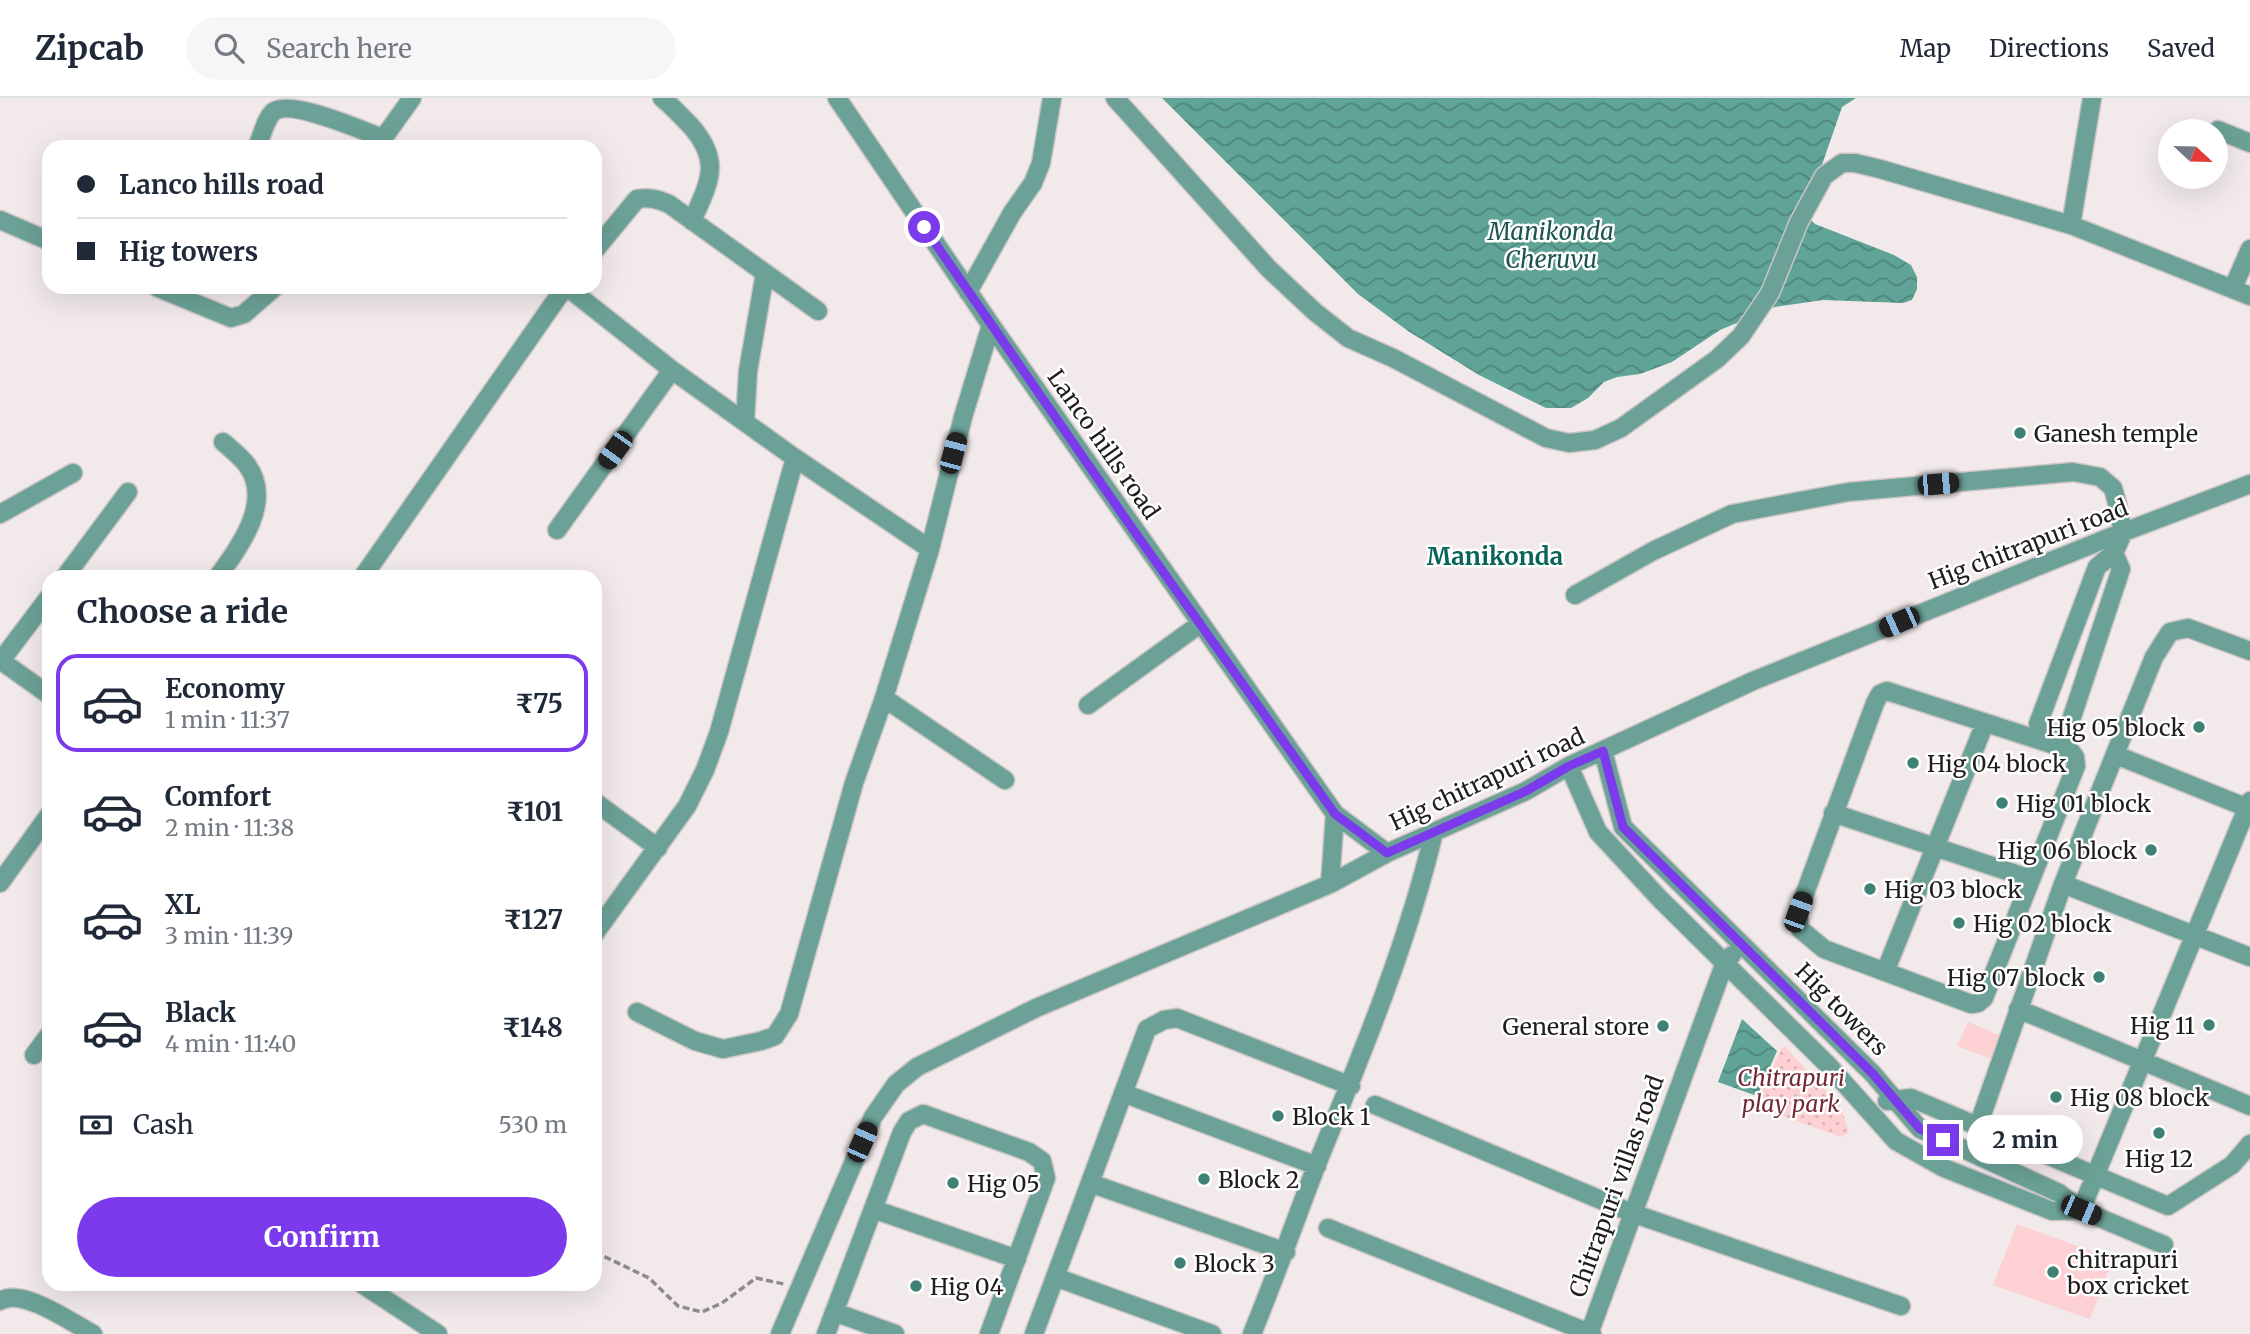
<!DOCTYPE html>
<html lang="en">
<head>
<meta charset="utf-8">
<style>
	body { margin:0; font-family:Merriweather,serif; background:#f6f6f7; color:#1f2937; height:100vh; display:flex; flex-direction:column; font-size:26px; white-space:nowrap }
	* { box-sizing:border-box; margin:0 }
	p { font-size:23px; color:#747a83 }
	.icon { flex:none; width:38px; height:38px; fill:none; stroke:currentColor; stroke-width:2; stroke-linecap:round; stroke-linejoin:round }
	.map { position:relative; flex:1; overflow:hidden }
	.sheet { position:absolute; left:42px; top:472px; width:560px; height:721px; display:flex; flex-direction:column; background:#fff; border-radius:21px; box-shadow:0 7px 28px #0002 }
	.sheet>* { flex:none }
	.top-card { position:absolute; left:42px; top:42px; width:560px; height:154px; border-radius:21px; box-shadow:0 7px 28px #0002; display:grid; align-content:center; height:154px; padding:0 35px; background:#fff }
	.needle { width:46px; rotate:112deg }
	.controls { position:absolute; left:2158px; top:21px; display:grid; gap:14px }
	.controls a { display:grid; place-items:center; width:70px; height:70px; border-radius:50%; background:#fff; box-shadow:0 7px 28px #0002; font-size:35px }
	.end { position:absolute; width:32px; height:32px; margin:-16px; border:9px solid #7c3aed; background:#fff; box-shadow:0 0 0 4px #fff }
	.from { border-radius:50% }
	.bubble { position:absolute; height:49px; border-radius:24px; background:#fff; box-shadow:0 7px 28px #0002; font-size:23px; font-weight:700; line-height:49px; text-align:center }
	.car { position:absolute; width:21px; height:42px; margin:-21px -10px; border-radius:9px; box-shadow:0 0 5px 2px #0007; background:linear-gradient(#222 24%,#8ab4d8 0 40%,#222 0 76%,#8ab4d8 0 86%,#222 0) }
	.top-card b { display:flex; align-items:center; gap:24px; height:66px; font-size:26px }
	.top-card b+b { border-top:2px solid #e0e1e3 }
	.top-card i { width:18px; height:18px; background:#1f2937 }
	ul { padding:0; list-style:none }
	li { display:flex; align-items:center; gap:21px; height:98px; margin:0 14px 10px; padding:0 21px; border:4px solid transparent; border-radius:21px }
	li div { flex:1 }
	li b { display:block; font-size:26px }
	li em { font-style:normal; font-weight:700 }
	li.active { border-color:#7c3aed }
	li>.icon { width:63px; height:63px; stroke-width:1.5 }
	h2 { padding:0 35px; font-size:32px; line-height:84px }
	.pay { display:flex; align-items:center; gap:18px; height:77px; padding:0 35px; font-size:26px }
	.pay p { margin-inline-start:auto }
	.cta { display:flex; gap:14px; margin-top:auto; padding:14px 35px }
	.cta a { flex:1; height:80px; border-radius:42px; background:#7c3aed; color:#fff; font-size:28px; font-weight:700; line-height:80px; text-align:center }
	header { display:flex; align-items:center; gap:42px; box-sizing:border-box; height:98px; padding:0 35px; background:#fff; border-bottom:2px solid #e0e1e3 }
	header strong { font-size:33px }
	nav { display:flex; gap:38px; margin-inline-start:auto; font-size:24px }
	.search { width:490px; height:63px; background:#f6f6f7; display:flex; align-items:center; gap:18px; box-sizing:border-box; padding:0 24px; border-radius:38px; color:#747a83; font-size:26px }
	.map>svg:first-child { display:block }
	.green { fill:url(#green-dots) }
	.pitch { fill:#fdd0d3 }
	.water { fill:url(#water-waves) }
	.lines { fill:none; stroke-linecap:round; stroke-linejoin:round }
	.minor-casing { stroke:#ccc5c5; stroke-width:21 }
	.path { stroke:#908a8a; stroke-width:3.5; stroke-dasharray:7 3.5; stroke-linecap:butt }
	.minor { stroke:#6ba196; stroke-width:18 }
	.route { stroke:#7c3aed; stroke-width:9 }
	.poi-dot { fill:#3e8175; stroke:#fff; stroke-width:2.5 }
	.labels { text-anchor:middle; dominant-baseline:central; stroke-width:5; stroke-linejoin:round; paint-order:stroke }
	.poi-label { font-size:23px; fill:#201d1d; stroke:#fff; text-anchor:start }
	.street-label { font-size:23px; fill:#201d1d; stroke:#fff }
	.park-label { font-size:23px; font-style:italic; fill:#732a35; stroke:#fff }
	.water-label { font-size:24px; font-style:italic; fill:#1c564c; stroke:#fff }
	.neighbourhood-label { font-size:24px; font-weight:bold; fill:#096558; stroke:#fff }
</style>
</head>
<body>
<header>
<strong>Zipcab</strong>
<div class="search"><svg class="icon" aria-label="search" viewBox="0 0 24 24"><circle cx="10" cy="10" r="6"/><path d="M15 15l6 6"/></svg>Search here</div>
<nav><a>Map</a><a>Directions</a><a>Saved</a></nav>
</header>
<div class="map">
<svg width="2250" height="1236" viewBox="0 0 2250 1236">
	<defs>
		<pattern id="green-dots" width="8" height="8" patternUnits="userSpaceOnUse" patternTransform="scale(1.75)"><rect width="8" height="8" fill="#fdd0d3"/><path d="M2 2h.1M6 6h.1" fill="none" stroke="#d9b2b5" stroke-width="1.8" stroke-linecap="round"/></pattern>
		<pattern id="water-waves" width="16" height="10" patternUnits="userSpaceOnUse" patternTransform="scale(1.75)"><rect width="16" height="10" fill="#60a497"/><path d="M0 5q4-4 8 0t8 0" fill="none" stroke="#4f857b"/></pattern>
	</defs>
	<rect width="100%" height="100%" fill="#f2eaea"/>
	<path class="green" d="M1784,948L1840,1007L1849,1034L1841,1039L1755,1008L1781,951Z"/>
	<path class="pitch" d="M1968,924L2001,938L1994,962L1957,948Z
		M2017,1126L2113,1161L2090,1221L1993,1187Z"/>
	<path class="water" d="M1162,0H1856L1842,9L1814,90L1807,118L1815,126L1894,157L1911,167L1917,179V191L1912,202L1903,205L1823,202L1775,209L1720,232L1672,264L1640,276L1617,279L1604,284L1588,300L1571,310H1546L1479,277L1408,233L1358,196Z
		M1742,921L1777,953L1757,998L1718,984Z"/>
	<g class="lines">
		<defs>
			<path id="minor" d="M662,0C672,8 681,18 690,27C722,63 710,83 692,123
				M837,0L991,227L1335,716L1387,755
				M1115,0L1269,171L1315,214L1348,240L1393,260L1546,340L1569,345L1595,342L1621,330L1717,261L1741,238L1770,195L1799,124L1824,78L1842,65H1855L1880,71L2071,127L2250,198
				M2218,32L2250,45
				M257,49C262,38 265,22 273,14C290,0 363,33 383,40
				M377,49L412,0
				M0,122L49,143
				M2071,127L2092,0
				M595,152L637,101C649,99 657,101 669,106L818,213
				M156,189L231,220L244,216L275,189
				M567,189L672,272L795,360L930,451
				M2233,190L2250,151
				M968,194L1012,115L1033,85L1041,65L1052,0
				M745,324L748,273L765,175
				M0,416L73,375
				M557,432L672,272
				M64,480L128,394
				M217,480C239,449 274,404 247,367C240,358 231,351 223,344
				M362,480L565,189
				M1575,497L1653,453L1732,416L1848,394L2073,374L2100,379L2113,390L2117,405L2123,435L2114,455L2097,469L2038,626L2051,635
				M0,562L49,597
				M0,564L49,499
				M1887,593L2070,652L2075,659L2076,668L1984,900L1978,905L1971,906L1824,851L1800,831L1798,814L1875,605L1880,596Z
				M884,600L1005,682
				M1088,607L1200,526
				M2051,635H2066L2069,628L2121,471L2114,455
				M1603,653L1623,729L1873,976L1920,1031L2059,1095L2081,1112
				M2116,657L2250,711
				M1569,668L1598,734L1660,801L1828,967L1896,1043L1944,1070L2052,1113L2081,1112L2164,1147
				M595,704L658,750
				M1833,715L2031,781
				M0,785L49,717
				M1330,786L1335,716
				M2063,786L2250,859
				M595,835L687,708L705,672L719,634L795,360
				M1885,874L1985,625
				M2018,911L2250,1008
				M637,914L695,943L723,951L761,943L775,938L789,916L854,685L884,600L930,451L963,319L991,227
				M34,957L49,937
				M1123,995L1317,1068
				M1887,1003L1911,1000L2168,1108L2232,1067L2250,1046
				M1375,1007L1632,1115L1901,1208
				M1978,1028L2063,786L2154,559L2170,534L2188,530L2250,553
				M1090,1085L1286,1154
				M873,1111L1017,1161
				M2081,1112L2250,703
				M1328,1130L1592,1236
				M1055,1179L1212,1236
				M362,1186L438,1236
				M0,1203C22,1189 72,1225 93,1236
				M834,1214L895,1236
				M780,1236L873,1019L896,986L917,969L1036,910L1330,786L1387,755L1526,693L1569,668L1753,583L2108,440L2250,386
				M826,1236L902,1034L909,1023L923,1016L1029,1054L1042,1063L1046,1080L989,1236
				M1034,1236L1147,931L1164,922L1177,920L1351,988
				M1252,1236C1275,1180 1295,1123 1317,1066C1361,958 1407,848 1434,734
				M1589,1236L1725,864L1732,857"/>
		</defs>
		<use href="#minor" class="minor-casing"/>
		<path class="path" d="M595,1154L649,1180L678,1208L702,1214L722,1205L756,1180L784,1186"/>
		<use href="#minor" class="minor"/>
	</g>
	<g class="lines">
		<path class="route" d="M924,129L1132,430L1335,716L1387,755L1526,693L1569,668L1603,653L1623,729L1873,976L1920,1031L1943,1042"/>
	</g>
	<g class="poi-dot">
		<circle cx="2020" cy="335" r="7"/>
		<circle cx="2199" cy="629" r="7"/>
		<circle cx="1913" cy="665" r="7"/>
		<circle cx="2002" cy="705" r="7"/>
		<circle cx="2151" cy="752" r="7"/>
		<circle cx="1870" cy="791" r="7"/>
		<circle cx="1959" cy="825" r="7"/>
		<circle cx="2099" cy="879" r="7"/>
		<circle cx="2209" cy="927" r="7"/>
		<circle cx="1663" cy="928" r="7"/>
		<circle cx="2056" cy="999" r="7"/>
		<circle cx="1278" cy="1018" r="7"/>
		<circle cx="2159" cy="1035" r="7"/>
		<circle cx="1204" cy="1081" r="7"/>
		<circle cx="953" cy="1085" r="7"/>
		<circle cx="1180" cy="1165" r="7"/>
		<circle cx="2053" cy="1174" r="7"/>
		<circle cx="916" cy="1188" r="7"/>
	</g>
	<g class="labels">
		<g class="poi-label">
			<text x="2034" y="335">Ganesh temple</text>
			<text x="2185" y="629" text-anchor="end">Hig 05 block</text>
			<text x="1927" y="665">Hig 04 block</text>
			<text x="2016" y="705">Hig 01 block</text>
			<text x="2137" y="752" text-anchor="end">Hig 06 block</text>
			<text x="1884" y="791">Hig 03 block</text>
			<text x="1973" y="825">Hig 02 block</text>
			<text x="2085" y="879" text-anchor="end">Hig 07 block</text>
			<text x="2195" y="927" text-anchor="end">Hig 11</text>
			<text x="1649" y="928" text-anchor="end">General store</text>
			<text x="2070" y="999">Hig 08 block</text>
			<text x="1292" y="1018">Block 1</text>
			<text x="2159" y="1060" text-anchor="middle">Hig 12</text>
			<text x="1218" y="1081">Block 2</text>
			<text x="967" y="1085">Hig 05</text>
			<text x="2067" y="1161">chitrapuri<tspan x="2067" dy="26">box cricket</tspan></text>
			<text x="1194" y="1165">Block 3</text>
			<text x="930" y="1188">Hig 04</text>
		</g>
		<g class="street-label">
			<text transform="translate(1104 346) rotate(55)">Lanco hills road</text>
			<text transform="translate(2028 446) rotate(-21)">Hig chitrapuri road</text>
			<text transform="translate(1487 681) rotate(-25)">Hig chitrapuri road</text>
			<text transform="translate(1842 911) rotate(45)">Hig towers</text>
			<text transform="translate(1616 1088) rotate(-70)">Chitrapuri villas road</text>
		</g>
		<g class="park-label">
			<text x="1791" y="979">Chitrapuri<tspan x="1791" dy="26">play park</tspan></text>
		</g>
		<g class="water-label">
			<text x="1551" y="133">Manikonda<tspan x="1551" dy="28">Cheruvu</tspan></text>
		</g>
		<g class="neighbourhood-label">
			<text x="1495" y="458">Manikonda</text>
		</g>
	</g>
</svg>
<div class="controls">
<a><svg class="needle" viewBox="-14 -14 28 28"><path d="M0-13l5 13h-10z" fill="#e53935"/><path d="M0 13l5-13h-10z" fill="#747a83"/></svg></a>
</div>
<i class="end from" style="left:924px;top:129px"></i>
<i class="end" style="left:1943px;top:1042px"></i>
<div class="bubble" style="left:1967px;top:1017px;width:116px">2 min</div>
<i class="car" style="left:615px;top:352px;rotate:216deg"></i>
<i class="car" style="left:953px;top:355px;rotate:15deg"></i>
<i class="car" style="left:1938px;top:386px;rotate:85deg"></i>
<i class="car" style="left:1899px;top:524px;rotate:246deg"></i>
<i class="car" style="left:1798px;top:814px;rotate:20deg"></i>
<i class="car" style="left:862px;top:1044px;rotate:24deg"></i>
<i class="car" style="left:2081px;top:1112px;rotate:113deg"></i>
<div class="top-card">
<b><i class="from"></i>Lanco hills road</b>
<b><i></i>Hig towers</b>
</div>
<section class="sheet">
<h2>Choose a ride</h2>
<ul>
<li class="active"><svg class="icon" aria-label="car" viewBox="0 0 24 24"><path d="M5 17H2v-5l4-1 3-4h7l3 4 3 1v5h-3M9 17h6M6 11h13"/><circle cx="7" cy="17" r="2"/><circle cx="17" cy="17" r="2"/></svg><div><b>Economy</b><p>1 min · 11:37</p></div><em>₹75</em></li>
<li><svg class="icon" aria-label="car" viewBox="0 0 24 24"><path d="M5 17H2v-5l4-1 3-4h7l3 4 3 1v5h-3M9 17h6M6 11h13"/><circle cx="7" cy="17" r="2"/><circle cx="17" cy="17" r="2"/></svg><div><b>Comfort</b><p>2 min · 11:38</p></div><em>₹101</em></li>
<li><svg class="icon" aria-label="car" viewBox="0 0 24 24"><path d="M5 17H2v-5l4-1 3-4h7l3 4 3 1v5h-3M9 17h6M6 11h13"/><circle cx="7" cy="17" r="2"/><circle cx="17" cy="17" r="2"/></svg><div><b>XL</b><p>3 min · 11:39</p></div><em>₹127</em></li>
<li><svg class="icon" aria-label="car" viewBox="0 0 24 24"><path d="M5 17H2v-5l4-1 3-4h7l3 4 3 1v5h-3M9 17h6M6 11h13"/><circle cx="7" cy="17" r="2"/><circle cx="17" cy="17" r="2"/></svg><div><b>Black</b><p>4 min · 11:40</p></div><em>₹148</em></li>
</ul>
<div class="pay"><svg class="icon" aria-label="cash" viewBox="0 0 24 24"><path d="M3 7h18v10H3z"/><circle cx="12" cy="12" r="2"/></svg>Cash<p>530 m</p></div>
<div class="cta"><a>Confirm</a></div>
</section>
</div>
</body>
</html>
